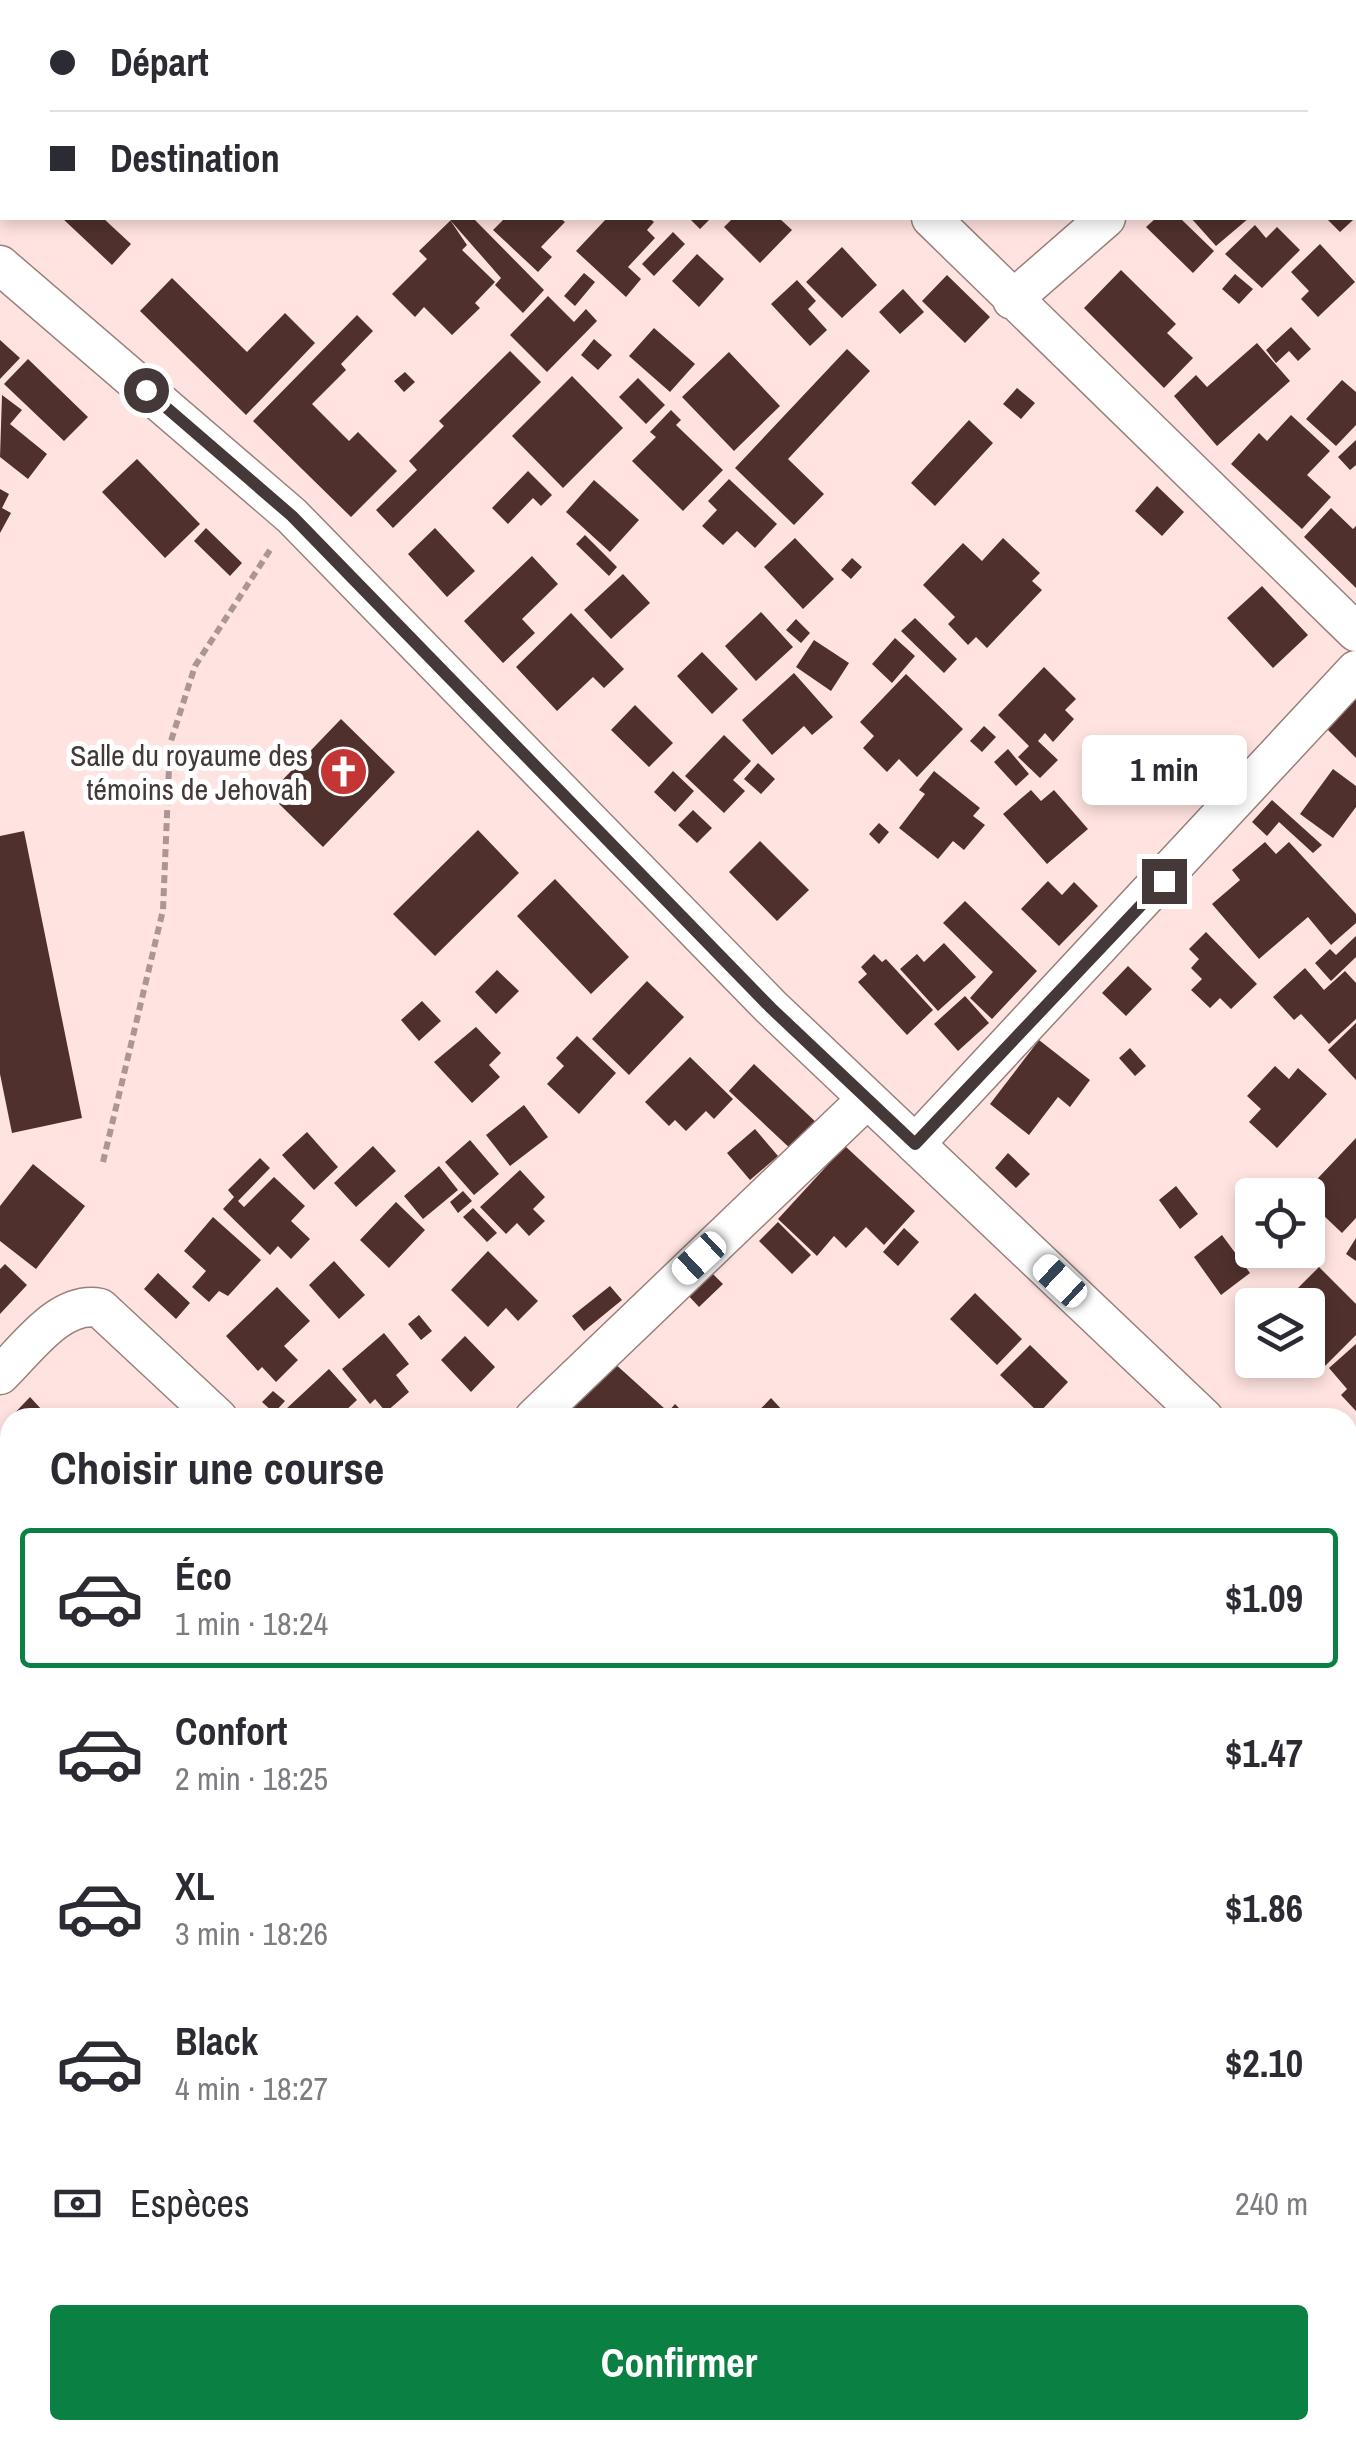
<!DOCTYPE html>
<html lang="fr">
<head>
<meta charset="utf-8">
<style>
	body { margin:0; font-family:"Archivo Narrow",sans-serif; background:#f2f2f3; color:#2b2b33; height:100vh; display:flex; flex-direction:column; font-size:38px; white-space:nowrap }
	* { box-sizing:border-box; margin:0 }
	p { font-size:32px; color:#7c7c81 }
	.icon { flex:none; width:55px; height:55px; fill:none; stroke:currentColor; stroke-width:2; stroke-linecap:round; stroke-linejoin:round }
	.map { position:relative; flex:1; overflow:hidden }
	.panel { position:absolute; left:0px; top:1408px; width:1358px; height:1032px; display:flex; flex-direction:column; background:#fff; border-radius:30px 30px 0 0; box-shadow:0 5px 15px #0003 }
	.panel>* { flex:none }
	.top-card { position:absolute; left:0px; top:0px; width:1358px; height:220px; box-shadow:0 5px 15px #0003; display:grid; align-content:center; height:220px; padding:0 50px; background:#fff }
	.buttons { position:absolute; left:1235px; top:1178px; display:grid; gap:20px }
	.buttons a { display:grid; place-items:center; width:90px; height:90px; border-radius:10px; background:#fff; box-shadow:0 5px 15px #0003; font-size:50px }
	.end { position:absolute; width:45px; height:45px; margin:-22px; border:12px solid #443938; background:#fff; box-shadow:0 0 0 5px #fff }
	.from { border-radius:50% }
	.bubble { position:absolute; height:70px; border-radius:10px; background:#fff; box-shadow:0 5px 15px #0003; font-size:32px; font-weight:800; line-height:70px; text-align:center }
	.car { position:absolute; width:30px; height:60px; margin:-30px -15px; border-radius:12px; box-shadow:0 0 8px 2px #0007; background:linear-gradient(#fff 24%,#345 0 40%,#fff 0 76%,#345 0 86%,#fff 0) }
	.top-card b { display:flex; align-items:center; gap:35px; height:95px; font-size:38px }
	.top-card b+b { border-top:2px solid #e1e1e2 }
	.top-card i { width:25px; height:25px; background:#2b2b33 }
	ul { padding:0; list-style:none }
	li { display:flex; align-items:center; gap:30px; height:140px; margin:0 20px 15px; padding:0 30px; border:5px solid transparent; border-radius:10px }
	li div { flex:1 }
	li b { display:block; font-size:38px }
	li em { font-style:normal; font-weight:800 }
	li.active { border-color:#0b8043 }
	li>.icon { width:90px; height:90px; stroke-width:1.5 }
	h2 { padding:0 50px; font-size:45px; line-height:120px }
	.pay { display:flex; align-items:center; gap:25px; height:110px; padding:0 50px; font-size:38px }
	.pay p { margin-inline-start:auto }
	.primary-button { display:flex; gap:20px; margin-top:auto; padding:20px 50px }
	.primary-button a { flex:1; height:115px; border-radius:10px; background:#0b8043; color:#fff; font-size:40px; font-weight:800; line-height:115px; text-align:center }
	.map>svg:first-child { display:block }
	.building { fill:#4f302d }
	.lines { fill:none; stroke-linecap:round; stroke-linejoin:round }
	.lane-casing { stroke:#99807d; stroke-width:24 }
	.street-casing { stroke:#99807d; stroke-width:41 }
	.path { stroke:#aa9694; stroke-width:6; stroke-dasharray:8 5; stroke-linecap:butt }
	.lane { stroke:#fff; stroke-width:20 }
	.street { stroke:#fff; stroke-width:38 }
	.route { stroke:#443938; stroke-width:12 }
	.labels { text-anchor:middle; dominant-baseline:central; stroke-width:10; stroke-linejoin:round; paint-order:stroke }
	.poi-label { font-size:30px; fill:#443938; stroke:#fff; text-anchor:end }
</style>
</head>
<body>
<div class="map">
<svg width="1356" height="2439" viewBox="0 0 1356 2439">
	<rect width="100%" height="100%" fill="#ffe3e0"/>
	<path class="building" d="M62,218H103L131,244L112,265Z
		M453,218H473L544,290L523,313L495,285L501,278L450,220L467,245L462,250L495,282L475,303L480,308L452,335L424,307L415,317L392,294L427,259L419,251Z
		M505,218H560L565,222L541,247L552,257L538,272L493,230Z
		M607,218H649L654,222L647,230L655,238L628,267L641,279L626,297L576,251Z
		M689,218H711L700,229Z
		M733,218H779L792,230L760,263L724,227Z
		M1156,218H1180L1214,251L1193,273L1146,227Z
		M1191,218H1249L1216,246Z
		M1326,218H1351L1353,220L1340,232Z
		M1255,225L1266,238L1277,227L1300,250L1262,288L1225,254Z
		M673,232L685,244L654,276L642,264Z
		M1320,244L1355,282L1318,317L1301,299L1309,291L1291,272Z
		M842,247L877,285L842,318L806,282Z
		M697,254L724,279L699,307L672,281Z
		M1121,270L1176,324L1167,333L1193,358L1164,388L1084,308Z
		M584,273L595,282L575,306L564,296Z
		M1235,274L1253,289L1239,304L1222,289Z
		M947,275L990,317L965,343L922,301Z
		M172,278L247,352L285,313L315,343L246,415L140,311Z
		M797,280L816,301L808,309L827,330L810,346L771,304Z
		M903,289L924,312L900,334L879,312Z
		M548,296L574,322L586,309L597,321L547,372L510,335Z
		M357,315L373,331L341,364L346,370L312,404L349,441L358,432L397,471L351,517L253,421Z
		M1291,327L1311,349L1298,361L1289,351L1276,363L1266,350Z
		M654,328L695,364L670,392L629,356Z
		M594,339L612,355L598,370L581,355Z
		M0,340L20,358L0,379Z
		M1257,343L1290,381L1217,446L1174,396L1196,375L1207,387Z
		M847,349L870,371L788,459L824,494L794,525L735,468Z
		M510,351L541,382L393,528L376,510L417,470L409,461L444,426L439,421Z
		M729,352L780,406L734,451L682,397Z
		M28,359L88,417L64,441L4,384Z
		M405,372L415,382L404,392L394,381Z
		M572,376L623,428L563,488L512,436Z
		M638,378L665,405L646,424L619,397Z
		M1342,380L1356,392V425L1336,446L1306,419Z
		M1017,388L1035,403L1021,419L1003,404Z
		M2,395L22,410L10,424L47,454L28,479L0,457Z
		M671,410L681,420L676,425L723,470L683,511L632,461L656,437L650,432Z
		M1291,415L1330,451L1307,475L1331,497L1302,529L1231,464L1259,433L1267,441Z
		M969,420L993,443L935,506L911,483Z
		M1356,440V465L1350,470L1338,457Z
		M137,459L200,524L165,558L102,492Z
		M528,471L552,495L541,506L533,498L508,524L492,508Z
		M729,479L777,524L755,548L737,531L723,545L702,526L717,510L708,501Z
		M594,480L639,520L610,552L566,512Z
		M1157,486L1184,512L1162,536L1135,511Z
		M0,489L9,494L2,508L11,513L0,533Z
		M1331,508L1353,529L1356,526V588L1304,537Z
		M206,528L242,563L230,576L194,541Z
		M435,528L475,571L447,597L408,554Z
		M585,535L617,567L609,576L576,544Z
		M795,538L834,579L803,609L764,567Z
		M1003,538L1040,573L1032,581L1042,590L987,648L976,637L968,645L948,624L955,617L923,585L963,543L982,561Z
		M532,556L558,584L522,619L535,633L503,663L464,621Z
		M852,558L862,567L851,579L841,570Z
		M623,574L650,603L611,639L584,610Z
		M1262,586L1308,635L1273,668L1227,618Z
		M761,612L793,647L756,681L725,646Z
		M571,613L624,669L604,688L593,677L557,711L516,667Z
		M915,618L957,659L944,673L901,631Z
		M796,619L810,633L801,643L786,630Z
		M895,638L915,656L892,683L872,664Z
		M814,640L849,663L831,691L796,667Z
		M702,652L738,689L712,714L677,676Z
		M1044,667L1076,699L1065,710L1074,719L1053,742L1045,733L1038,741L1058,760L1040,778L1018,757L1029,746L998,715Z
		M794,673L833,717L812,735L804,726L772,755L742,720Z
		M906,674L963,729L917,777L899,759L887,772L863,748L874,736L860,722Z
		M1356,698V758L1326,728Z
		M635,705L673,743L649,767L611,730Z
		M341,719L395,772L323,847L269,794Z
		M984,726L996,737L982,752L970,741Z
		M724,735L751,761L733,780L745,791L724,813L685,776Z
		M1008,749L1029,774L1016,786L994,762Z
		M758,763L775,779L761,794L744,779Z
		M1333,769L1356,786V807L1333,838L1300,814Z
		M673,771L694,791L675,812L654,792Z
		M934,771L980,808L973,816L985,825L964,850L953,841L938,859L899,828L925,794L919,790Z
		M1031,790L1041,801L1054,790L1088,829L1047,864L1003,814Z
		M1272,800L1322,845L1313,853L1279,822L1267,836L1252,822Z
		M693,810L712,828L697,843L678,825Z
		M879,823L889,832L879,844L869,834Z
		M478,830L519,873L435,956L393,914Z
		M24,831L82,1118L12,1133L0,1074V836Z
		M760,841L809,890L777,921L729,872Z
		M1265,842L1276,854L1289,842L1356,914V923L1331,945L1308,917L1259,959L1212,904L1240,880L1232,870Z
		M555,879L629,957L591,994L517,916Z
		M1048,881L1062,895L1074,882L1098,906L1059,946L1021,909Z
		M965,901L1037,971L992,1019L970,998L993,972L943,923Z
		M1206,932L1257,984L1231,1009L1220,998L1210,1008L1191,990L1202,979L1191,968L1199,959L1189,949Z
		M1356,936V957L1331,981L1315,963L1330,949L1336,955Z
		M944,943L976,977L938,1011L900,969L917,954L924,962Z
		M874,954L882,962L886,959L933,1010L907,1035L858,982L867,974L861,967Z
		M1128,966L1152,989L1126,1016L1102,993Z
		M1305,968L1324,990L1345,971L1356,983V1019L1329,1044L1301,1014L1294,1020L1273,997Z
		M497,970L519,991L496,1014L475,992Z
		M647,981L684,1017L629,1075L592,1039Z
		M965,996L989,1023L958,1051L934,1024Z
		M422,1001L441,1021L419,1041L401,1020Z
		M1356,1023V1080L1328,1050Z
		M476,1027L501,1053L489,1065L500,1077L472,1103L434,1062Z
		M577,1036L616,1073L579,1114L547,1084L564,1066L556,1058Z
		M1039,1040L1090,1080L1070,1107L1058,1097L1029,1135L990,1104Z
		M1130,1048L1146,1066L1135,1076L1119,1058Z
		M690,1057L733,1099L714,1119L706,1111L686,1131L675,1120L669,1126L645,1102Z
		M754,1064L819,1125L794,1152L729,1091Z
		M1275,1066L1289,1079L1298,1068L1327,1094L1277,1148L1249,1122L1261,1109L1247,1096Z
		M524,1105L548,1137L510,1166L486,1135Z
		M755,1129L778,1156L750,1180L727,1153Z
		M307,1132L338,1167L314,1190L282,1155Z
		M1356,1138V1218L1342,1233L1302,1195Z
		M470,1140L499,1174L474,1195L445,1162Z
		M373,1146L396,1171L356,1207L334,1183Z
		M845,1146L915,1211L884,1245L866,1227L846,1248L834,1236L817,1256L778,1219Z
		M1008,1153L1030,1174L1016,1188L995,1168Z
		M260,1158L270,1168L238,1201L244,1207L274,1177L305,1206L291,1221L310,1239L291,1259L278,1246L270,1255L223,1209L234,1197L228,1190Z
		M33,1164L85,1206L36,1269L0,1241V1206Z
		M439,1166L458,1190L423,1219L404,1196Z
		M520,1170L545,1197L533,1209L545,1221L529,1236L517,1223L506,1234L480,1207Z
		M1176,1186L1198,1214L1180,1229L1159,1200Z
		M463,1191L472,1201L458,1213L450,1202Z
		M396,1202L425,1230L389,1268L360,1240Z
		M473,1208L497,1233L487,1242L463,1217Z
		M213,1217L261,1260L228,1296L219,1291L209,1302L192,1287L206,1271L184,1251Z
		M778,1222L811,1255L792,1274L759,1241Z
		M904,1228L919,1242L898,1266L883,1252Z
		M1222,1235L1250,1273L1221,1295L1194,1257Z
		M1356,1238V1261L1346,1254Z
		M488,1251L538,1301L518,1321L506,1308L488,1327L451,1290Z
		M334,1261L365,1295L339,1319L309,1285Z
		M5,1264L27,1285L0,1314V1269Z
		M1319,1267L1356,1304V1335L1315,1376L1299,1360H1308V1305H1281Z
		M710,1271L723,1284L699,1307L686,1293Z
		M158,1273L190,1303L176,1319L144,1289Z
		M610,1286L622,1300L584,1331L572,1316Z
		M277,1287L310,1321L284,1346L298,1360L276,1382L262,1367L258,1371L226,1336Z
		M975,1293L1022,1339L997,1365L950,1319Z
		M419,1315L432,1331L421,1340L408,1324Z
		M384,1333L409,1364L396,1375L409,1392L386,1412L375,1399L370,1404L342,1369Z
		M465,1336L495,1367L471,1392L441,1360Z
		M1356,1344V1411L1341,1395L1347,1389L1329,1368Z
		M1030,1345L1068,1382L1039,1413L1000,1375Z
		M613,1362L665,1409L657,1418H576L569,1411Z
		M329,1369L357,1400L344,1412L349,1418H292L285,1410Z
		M273,1391L285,1401L274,1413L262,1402Z
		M30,1397L42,1410L35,1418H10Z
		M771,1398L783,1411L777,1418H752Z
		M675,1404L689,1418H663Z
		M1094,1408L1104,1418H1084Z
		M0,1551L10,1561V1588L0,1598Z
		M10,1735V1770L0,1761V1746Z
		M1348,1743L1356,1750V1808L1348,1800Z
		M0,1937L10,1941L0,1971Z
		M0,2008L10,2012V2052L0,2048Z
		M0,2069L9,2074L0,2091Z
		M10,2099V2131L0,2125Z
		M1348,2156L1356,2165V2205L1348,2214Z
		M0,2174L10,2180V2216L0,2212Z
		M0,2311L10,2315V2352L0,2348Z
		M0,2373L10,2379V2401L0,2395Z
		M69,2430H74L87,2439H63Z
		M161,2430H204L195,2439H153Z
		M284,2430H326L319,2439H277Z
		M367,2430H422L415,2439H379Z
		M471,2430H499L490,2439H479Z
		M511,2430H532L540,2439H501Z
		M822,2430H929L922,2439H883L875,2432L869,2439H833Z"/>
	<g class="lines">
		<defs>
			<path id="lane" d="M1348,2066L1356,2058
				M540,2430L549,2439"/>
			<path id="street" d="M718,0L720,2
				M84,2L85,0
				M1349,2L1352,0
				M0,121L2,117
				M931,218L1356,632
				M0,265L292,516L771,1007L1204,1418
				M1012,300L1106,218
				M915,1144L1356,670
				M0,1375C27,1349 60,1300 100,1308L218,1418
				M534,1418L867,1099
				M1348,1555L1356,1563
				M1348,1685L1356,1676
				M0,1840L10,1850
				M0,2277L10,2266
				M768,2430L772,2439
				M1270,2430L1278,2439
				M628,2439L635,2430"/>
		</defs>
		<use href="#lane" class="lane-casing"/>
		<use href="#street" class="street-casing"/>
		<path class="path" d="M103,1162L163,910L170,744L195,666L272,547"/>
		<use href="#lane" class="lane"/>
		<use href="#street" class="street"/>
	</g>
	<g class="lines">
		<path class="route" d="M146,390L292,516L771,1008L915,1144L1164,881"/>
	</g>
	<defs>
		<symbol id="church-disc" viewBox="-11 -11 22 22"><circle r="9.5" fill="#c43536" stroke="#fff"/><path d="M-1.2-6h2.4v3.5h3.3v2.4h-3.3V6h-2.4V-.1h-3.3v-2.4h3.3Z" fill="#fff"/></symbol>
	</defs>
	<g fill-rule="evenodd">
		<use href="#church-disc" x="316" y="744" width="55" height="55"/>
	</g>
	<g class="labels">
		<g class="poi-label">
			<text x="308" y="755">Salle du royaume des<tspan x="308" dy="34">témoins de Jehovah</tspan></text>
		</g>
	</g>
</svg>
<div class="buttons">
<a><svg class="icon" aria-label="locate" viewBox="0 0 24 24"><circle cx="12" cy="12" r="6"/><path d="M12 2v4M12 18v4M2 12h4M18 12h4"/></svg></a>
<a><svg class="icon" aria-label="layers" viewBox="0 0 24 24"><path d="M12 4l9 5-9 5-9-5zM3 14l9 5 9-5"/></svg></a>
</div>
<i class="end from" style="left:146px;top:390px"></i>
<i class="end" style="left:1164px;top:881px"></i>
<div class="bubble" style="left:1082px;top:735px;width:165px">1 min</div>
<i class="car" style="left:699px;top:1258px;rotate:227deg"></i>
<i class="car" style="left:1060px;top:1281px;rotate:313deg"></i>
<div class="top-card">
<b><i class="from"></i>Départ</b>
<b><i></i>Destination</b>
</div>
<section class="panel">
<h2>Choisir une course</h2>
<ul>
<li class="active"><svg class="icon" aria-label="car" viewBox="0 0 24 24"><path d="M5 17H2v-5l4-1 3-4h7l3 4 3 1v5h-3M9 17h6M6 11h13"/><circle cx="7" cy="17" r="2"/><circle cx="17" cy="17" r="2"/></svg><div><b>Éco</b><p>1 min · 18:24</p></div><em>$1.09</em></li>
<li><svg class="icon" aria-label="car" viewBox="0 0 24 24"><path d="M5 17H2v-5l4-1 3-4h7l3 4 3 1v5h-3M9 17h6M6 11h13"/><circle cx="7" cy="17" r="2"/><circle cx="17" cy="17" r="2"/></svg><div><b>Confort</b><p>2 min · 18:25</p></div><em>$1.47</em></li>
<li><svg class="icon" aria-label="car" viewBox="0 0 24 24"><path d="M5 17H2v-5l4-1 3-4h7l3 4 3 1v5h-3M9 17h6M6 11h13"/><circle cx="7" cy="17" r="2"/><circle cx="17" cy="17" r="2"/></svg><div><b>XL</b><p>3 min · 18:26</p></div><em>$1.86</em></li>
<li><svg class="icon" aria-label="car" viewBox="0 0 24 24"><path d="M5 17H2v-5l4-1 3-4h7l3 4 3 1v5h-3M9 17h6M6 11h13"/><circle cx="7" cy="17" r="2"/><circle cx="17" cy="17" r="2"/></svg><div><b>Black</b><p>4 min · 18:27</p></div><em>$2.10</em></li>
</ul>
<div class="pay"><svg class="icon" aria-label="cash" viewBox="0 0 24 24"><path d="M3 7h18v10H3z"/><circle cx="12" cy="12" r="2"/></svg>Espèces<p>240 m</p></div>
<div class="primary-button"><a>Confirmer</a></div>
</section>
</div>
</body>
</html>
